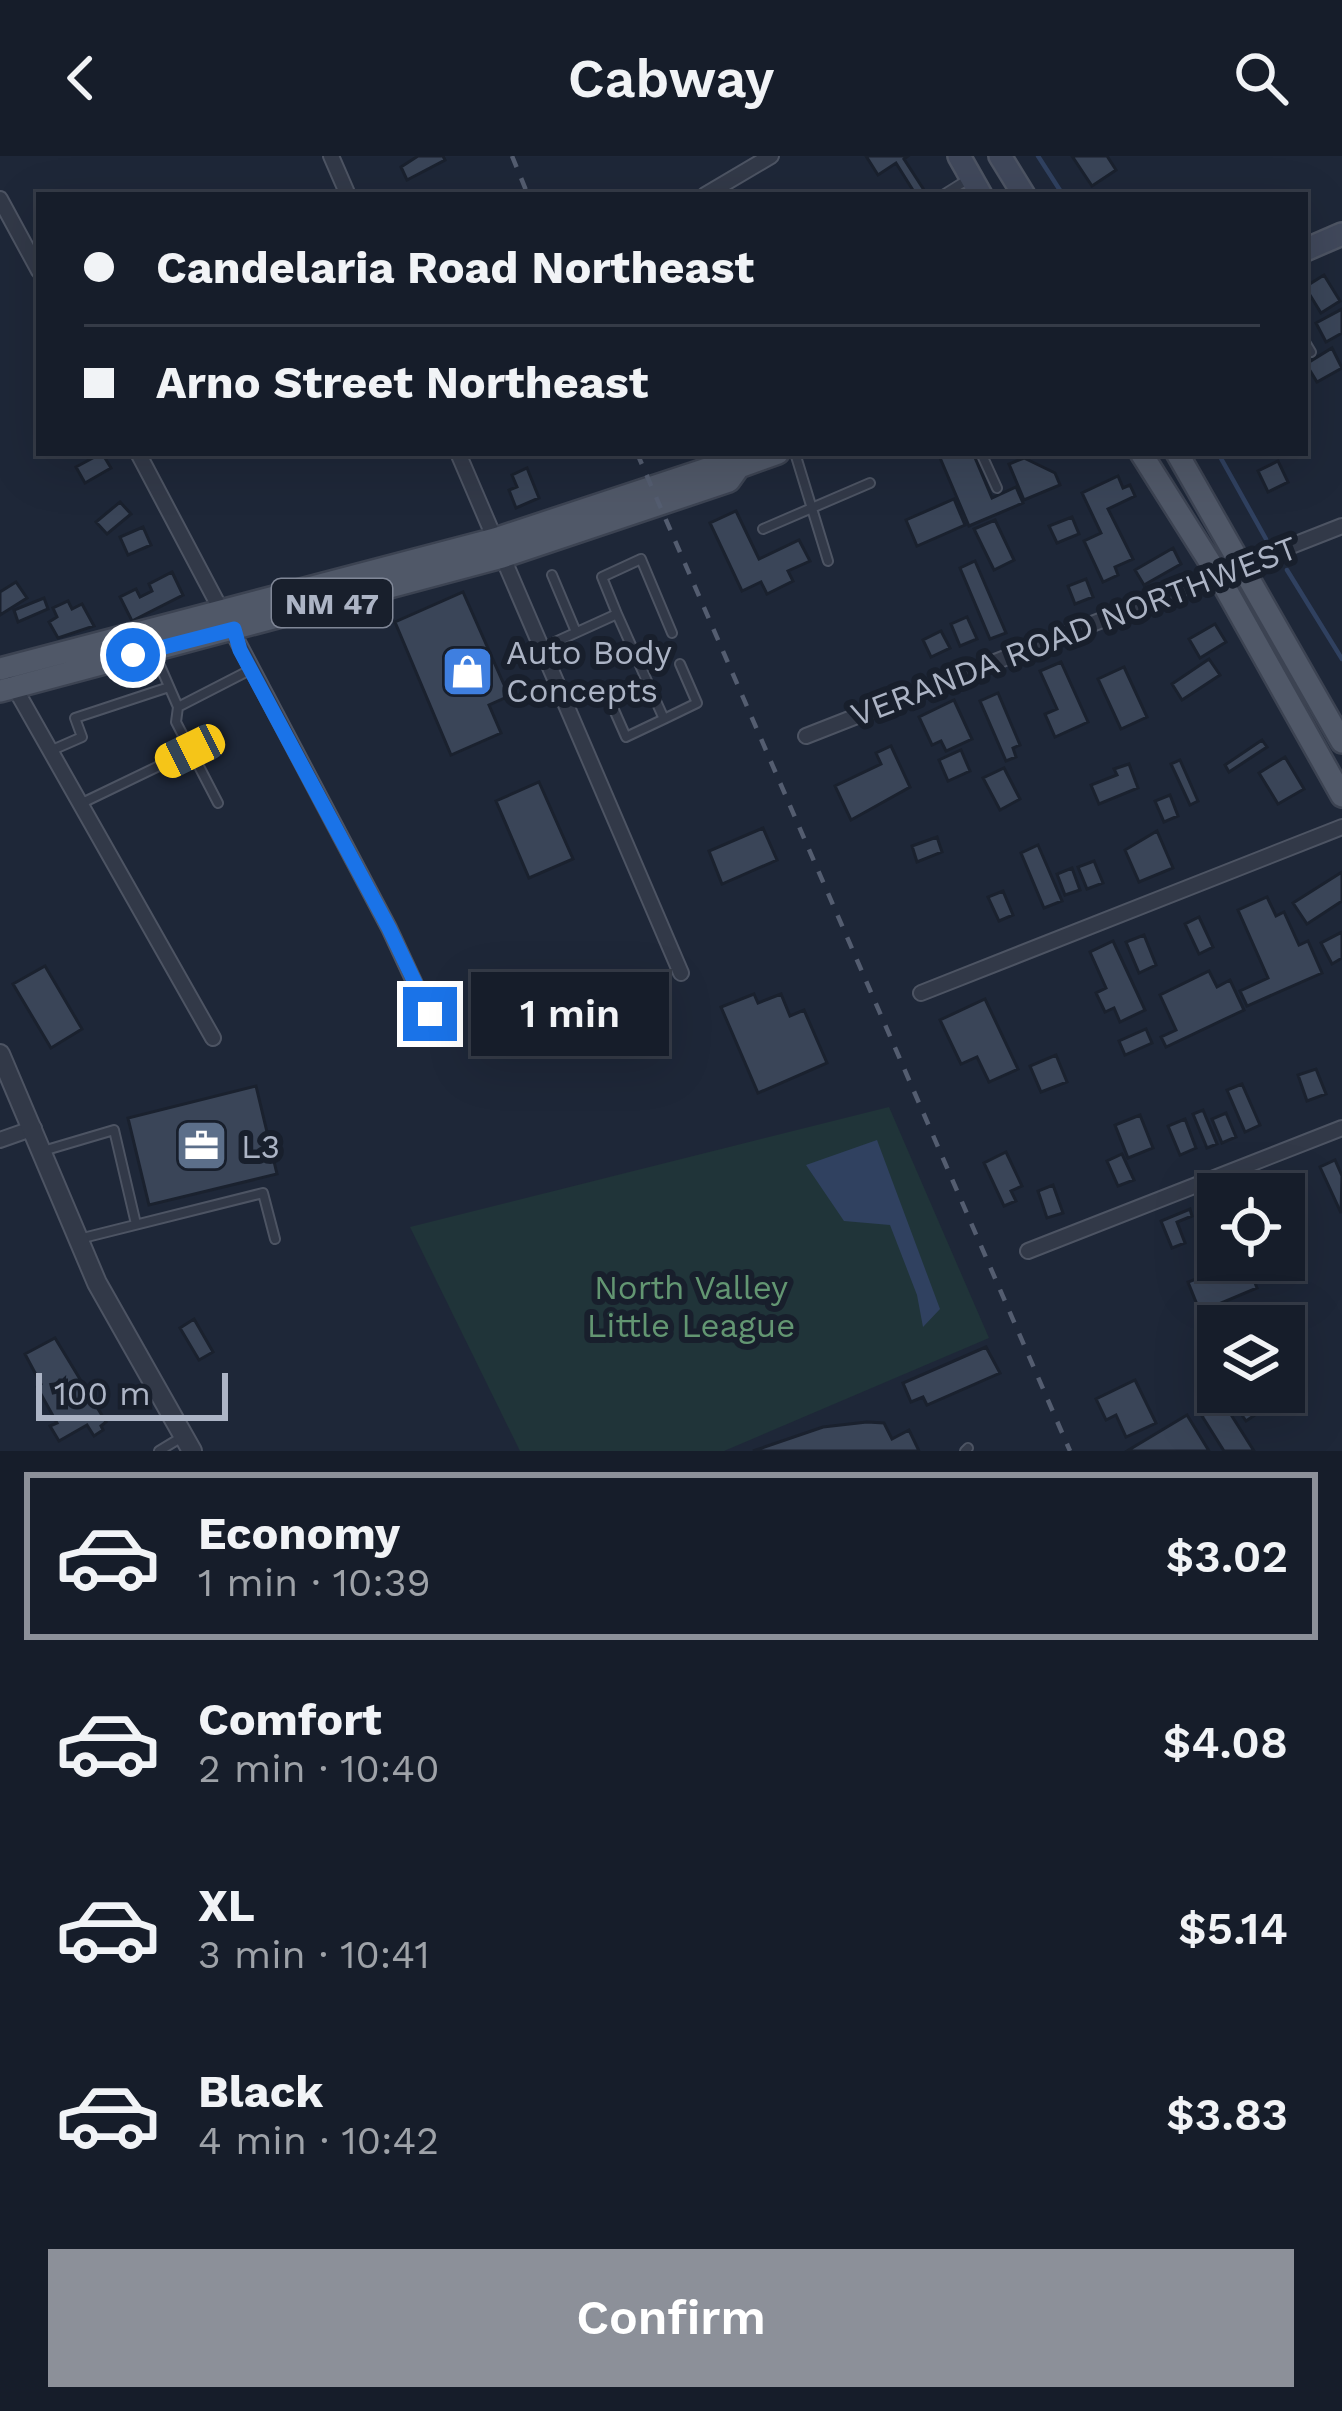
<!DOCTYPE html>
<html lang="en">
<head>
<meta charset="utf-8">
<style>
	body { margin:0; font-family:"Work Sans",sans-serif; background:#1f2632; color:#f1f3f6; height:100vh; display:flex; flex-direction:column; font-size:45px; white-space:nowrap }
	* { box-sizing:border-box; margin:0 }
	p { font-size:39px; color:#9ea2a8 }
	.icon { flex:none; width:66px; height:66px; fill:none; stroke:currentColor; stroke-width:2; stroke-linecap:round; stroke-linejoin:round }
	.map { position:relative; height:1295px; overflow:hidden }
	.side { display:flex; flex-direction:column; background:#161d2a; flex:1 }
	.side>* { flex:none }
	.top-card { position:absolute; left:36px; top:36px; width:1272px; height:264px; border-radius:0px; box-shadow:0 12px 48px #0002,0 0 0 3px #353b47; display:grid; align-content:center; height:264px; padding:0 48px; background:#161d2a }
	.controls { position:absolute; left:1197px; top:1017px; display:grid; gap:24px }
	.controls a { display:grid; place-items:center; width:108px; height:108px; border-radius:0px; background:#161d2a; box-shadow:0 12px 48px #0002,0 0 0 3px #353b47; font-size:60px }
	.scale { position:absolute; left:36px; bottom:30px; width:192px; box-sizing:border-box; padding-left:12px; border:6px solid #acb4c5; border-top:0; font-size:33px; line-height:42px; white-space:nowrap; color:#acb4c5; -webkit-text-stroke:9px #181f2c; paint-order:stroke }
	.end { position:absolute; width:54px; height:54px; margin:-27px; border:15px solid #1a73e8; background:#fff; box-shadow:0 0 0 6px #fff }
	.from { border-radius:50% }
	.bubble { position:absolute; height:84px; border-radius:0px; background:#161d2a; box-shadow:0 12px 48px #0002,0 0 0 3px #353b47; font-size:39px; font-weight:600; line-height:84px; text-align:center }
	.car { position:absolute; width:36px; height:72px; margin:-36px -18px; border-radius:15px; box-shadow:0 0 9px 3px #0007; background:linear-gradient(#f5c518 24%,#345 0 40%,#f5c518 0 76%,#345 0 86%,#f5c518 0) }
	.top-card b { display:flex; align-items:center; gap:42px; height:114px; font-size:45px }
	.top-card b+b { border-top:3px solid #353b47 }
	.top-card i { width:30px; height:30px; background:#f1f3f6 }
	ul { padding:21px 0 0; list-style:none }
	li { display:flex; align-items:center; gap:36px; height:168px; margin:0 24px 18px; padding:0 24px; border:6px solid transparent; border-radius:0px }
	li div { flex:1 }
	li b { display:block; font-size:45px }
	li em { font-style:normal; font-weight:600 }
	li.active { border-color:#8c9099 }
	li>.icon { width:108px; height:108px; stroke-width:1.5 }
	.cta { display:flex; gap:24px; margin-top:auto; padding:24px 48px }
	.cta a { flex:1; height:138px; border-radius:0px; background:#8c9099; color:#fff; font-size:48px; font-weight:600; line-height:138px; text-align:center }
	header { display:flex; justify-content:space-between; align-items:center; height:156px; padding:0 48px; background:#161d2a; font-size:54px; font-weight:600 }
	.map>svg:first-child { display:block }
	.green { fill:#203439 }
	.water { fill:#304160 }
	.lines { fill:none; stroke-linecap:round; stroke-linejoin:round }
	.stream { stroke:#304160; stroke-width:4.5 }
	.building { fill:#3a4558; stroke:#1a212e; stroke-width:3 }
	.service-casing { stroke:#4d5463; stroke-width:12 }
	.minor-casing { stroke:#4d5463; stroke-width:18 }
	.tertiary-casing { stroke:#4d5463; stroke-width:22 }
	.secondary-casing { stroke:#4d5463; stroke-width:26 }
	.primary-casing { stroke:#3c4352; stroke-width:26 }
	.service { stroke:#323948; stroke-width:8 }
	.minor { stroke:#323948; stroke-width:14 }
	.tertiary { stroke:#323948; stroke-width:18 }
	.secondary { stroke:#40485b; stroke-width:21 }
	.primary { stroke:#505868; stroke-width:21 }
	.rail { stroke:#545d70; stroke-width:4.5; stroke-dasharray:12 12; stroke-linecap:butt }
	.route { stroke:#1a73e8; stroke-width:15 }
	.labels { text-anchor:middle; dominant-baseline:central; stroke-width:12; stroke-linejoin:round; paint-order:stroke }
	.shield { fill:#181f2c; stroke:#808797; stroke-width:3 }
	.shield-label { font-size:30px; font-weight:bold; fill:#acb4c5 }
	.street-label { font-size:33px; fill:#acb4c5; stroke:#181f2c }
	.poi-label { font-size:33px; fill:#acb4c5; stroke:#181f2c; text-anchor:start }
	.park-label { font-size:33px; fill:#639672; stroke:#181f2c }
</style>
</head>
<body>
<header><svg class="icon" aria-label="back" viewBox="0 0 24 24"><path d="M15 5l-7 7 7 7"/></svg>Cabway<svg class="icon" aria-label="search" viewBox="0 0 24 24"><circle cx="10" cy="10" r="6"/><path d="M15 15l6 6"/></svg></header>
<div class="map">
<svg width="1342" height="1295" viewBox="0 0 1342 1295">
	<rect width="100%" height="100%" fill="#1e2738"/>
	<path class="green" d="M889,951L989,1182L724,1295H520L410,1071Z"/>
	<path class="water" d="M877,984L940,1153L923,1171L917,1139L890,1069L844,1065L806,1009Z"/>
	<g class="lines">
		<path class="stream" d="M1038,0L1063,39
			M1218,297L1266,383
			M1287,414L1342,503"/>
	</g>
	<path class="building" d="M443,0L445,4L407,24L401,11L418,0Z
		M866,0H908L904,3L924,34L916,39L896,7L878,19Z
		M1072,0H1107L1116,14L1092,30Z
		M1324,119L1340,145L1321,157L1305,131Z
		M1342,153V177L1326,186L1316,167Z
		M1332,192L1342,212L1317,226L1306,208Z
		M102,297L111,312L85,327L76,311Z
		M938,297H973L992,342L1016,331L1023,347L969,370Z
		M1024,302L1055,317L1060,329L1024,344L1009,308Z
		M1278,305L1288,326L1268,336L1258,315Z
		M527,312L539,342L516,352L509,334L517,331L512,319Z
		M1118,320L1123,332L1130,329L1135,340L1108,353L1133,403L1115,411L1118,419L1103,426L1084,385L1101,377L1082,337Z
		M954,343L965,369L917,390L906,364Z
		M120,346L131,358L107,378L96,366Z
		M736,355L759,403L799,384L810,405L788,415L793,425L767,438L761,426L742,435L710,367Z
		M1072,361L1079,378L1057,387L1049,370Z
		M995,364L1014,404L994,414L974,373Z
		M143,371L151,389L128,399L120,381Z
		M1173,392L1181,408L1144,429L1135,414Z
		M975,405L1006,477L990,483L960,412Z
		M172,416L183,439L132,465L120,441L136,433L140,441L152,435L149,428Z
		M1086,423L1093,441L1075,448L1068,430Z
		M16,426L27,442L0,459V436Z
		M463,436L509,540L489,549L501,577L451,599L395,466Z
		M44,442L48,453L18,466L14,454Z
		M68,445L72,453L82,448L94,470L58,482L49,466L57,461L53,452Z
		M967,461L977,483L960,490L951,468Z
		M1215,468L1226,486L1200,502L1189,483Z
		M941,475L950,492L931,501L923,484Z
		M1209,503L1220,519L1182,544L1172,528Z
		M1061,506L1088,566L1055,581L1045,558L1057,553L1040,515Z
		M1124,511L1147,561L1121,573L1098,523Z
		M998,537L1020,589L1013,592L1016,601L1006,605L980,545Z
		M954,544L972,583L946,595L941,585L932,589L919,561Z
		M1262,584L1267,591L1229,616L1225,609Z
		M891,590L910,631L851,664L835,630L881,608L876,597Z
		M961,594L970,615L948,625L939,604Z
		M1285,601L1304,633L1278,648L1259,617Z
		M1180,604L1198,645L1190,649L1171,608Z
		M1129,608L1138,632L1099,648L1091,629L1117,619L1114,613Z
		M1004,612L1020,643L1000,654L983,622Z
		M539,626L573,703L529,722L496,645Z
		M1170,639L1178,660L1164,666L1155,645Z
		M763,672L777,704L722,728L709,695Z
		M1157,675L1173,712L1139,726L1125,694Z
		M937,681L942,696L917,706L912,690Z
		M1038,689L1062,745L1044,752L1021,697Z
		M1094,705L1103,727L1087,733L1078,711Z
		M1072,712L1080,734L1065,739L1057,718Z
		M1342,716V745L1307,768L1293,747Z
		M1003,735L1013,759L999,765L988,741Z
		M1267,741L1276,760L1284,756L1299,789L1308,785L1322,817L1247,850L1240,835L1268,822L1238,754Z
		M1199,761L1213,791L1199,798L1185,768Z
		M1342,776V802L1332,808L1321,787Z
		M1144,779L1156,809L1139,817L1126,786Z
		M1113,785L1145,854L1120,866L1114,852L1105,856L1096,837L1106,832L1090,796Z
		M45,810L82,873L51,892L13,828Z
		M1209,815L1217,831L1230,824L1244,854L1166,891L1161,881L1176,874L1160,839Z
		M754,838L758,847L781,838L790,860L804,854L827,907L758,937L721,851Z
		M985,843L1018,913L989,926L977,901L961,908L940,864Z
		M1146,873L1152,887L1125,899L1119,885Z
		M1056,899L1067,926L1041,936L1030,910Z
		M1316,913L1326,938L1307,945L1298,919Z
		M1242,928L1260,969L1245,976L1227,934Z
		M256,930L277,1018L149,1049L128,962Z
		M1203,954L1217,988L1207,992L1193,958Z
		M1226,957L1236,981L1222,987L1212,963Z
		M1140,959L1153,992L1128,1002L1115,969Z
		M1185,963L1196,992L1180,999L1168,970Z
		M1006,996L1022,1030L1011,1035L1016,1045L1004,1050L984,1007Z
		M1122,998L1134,1024L1118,1030L1107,1005Z
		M1335,1004L1342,1020L1341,1057L1320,1011Z
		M1053,1029L1063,1057L1047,1062L1038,1035Z
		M1190,1053L1192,1060L1177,1066L1185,1087L1172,1092L1161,1065Z
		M1246,1104L1257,1132L1200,1156L1188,1126Z
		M194,1163L213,1196L199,1204L180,1172Z
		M55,1182L106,1266L101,1270L103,1274L94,1280L87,1269L59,1285L50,1270L57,1267L37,1231L41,1228L25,1198Z
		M986,1191L1000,1217L927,1249L923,1241L911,1246L903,1227Z
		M1284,1218L1294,1233L1246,1265L1235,1249L1254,1236H1284Z
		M1135,1224L1156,1267L1126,1281L1116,1259L1106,1264L1096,1243Z
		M1223,1246L1254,1295H1224L1202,1260Z
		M1187,1259L1209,1295H1127Z
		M867,1266L884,1267L892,1283L909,1274L919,1295H753L823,1271Z"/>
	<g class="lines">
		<defs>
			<path id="service" d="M943,39L967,24
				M1305,186L1311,196
				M795,297L828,405
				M981,297L997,332
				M1076,297H1086
				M763,373L870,327
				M552,419L576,476
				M617,458L602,421L641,403L672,477
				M542,492L617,458L664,563L626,581L607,538
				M154,496L178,551L250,514
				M178,551L176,566L218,647
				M664,563L697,547L680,508
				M50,595L82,581L75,562L169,531
				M80,648L190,595
				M43,995L114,974L136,1068
				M79,1083L263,1037L275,1083
				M159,1295L182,1281
				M965,1295L968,1292"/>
			<path id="minor" d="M331,0L348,39
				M705,39L771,0
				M0,43L39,115
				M138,297L389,772L429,858
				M458,297L681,817
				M12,527L213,882
				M806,580L1342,370
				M921,837L1342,671
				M0,984L34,972
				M1028,1095L1342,972"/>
			<path id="tertiary" d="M0,898L97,1127L192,1295"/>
			<path id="secondary" d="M959,0L981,39
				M1000,0L1024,39
				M1305,94L1342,78"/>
			<path id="primary" d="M1141,297L1218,419L1342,640
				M1177,297L1342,586
				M0,513L495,383L722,308L739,311L778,297
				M0,535L502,401L729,325L739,311"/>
		</defs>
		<use href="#service" class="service-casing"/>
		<use href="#minor" class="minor-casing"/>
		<use href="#tertiary" class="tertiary-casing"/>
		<use href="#secondary" class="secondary-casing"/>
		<use href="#primary" class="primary-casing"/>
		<use href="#service" class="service"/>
		<use href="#minor" class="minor"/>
		<use href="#tertiary" class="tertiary"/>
		<use href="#secondary" class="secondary"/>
		<use href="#primary" class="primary"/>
		<path class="rail" d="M512,0L528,39
			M637,297L1070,1295"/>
	</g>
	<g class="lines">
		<path class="route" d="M133,499L234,473L240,494L389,772L430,858"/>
	</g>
	<defs>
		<symbol id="shop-square" viewBox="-11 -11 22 22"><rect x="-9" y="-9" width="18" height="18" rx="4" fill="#3f7fe0" stroke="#181f2c"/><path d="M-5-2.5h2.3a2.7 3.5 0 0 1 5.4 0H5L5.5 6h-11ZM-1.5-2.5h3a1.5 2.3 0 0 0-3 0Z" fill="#fff"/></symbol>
		<symbol id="office-square" viewBox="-11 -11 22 22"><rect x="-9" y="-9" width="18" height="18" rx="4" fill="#5c6f8a" stroke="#181f2c"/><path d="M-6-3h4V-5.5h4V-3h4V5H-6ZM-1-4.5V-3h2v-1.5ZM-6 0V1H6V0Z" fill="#fff"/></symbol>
	</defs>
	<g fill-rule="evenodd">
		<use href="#shop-square" x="438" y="486" width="59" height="59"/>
		<use href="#office-square" x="172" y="960" width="59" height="59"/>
	</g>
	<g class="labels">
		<rect class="shield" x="272" y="423" width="120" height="48" rx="9"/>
		<g class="shield-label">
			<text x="332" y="447">NM 47</text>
		</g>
		<g class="street-label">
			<text transform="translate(1074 475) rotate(-21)">VERANDA ROAD NORTHWEST</text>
		</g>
		<g class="poi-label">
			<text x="506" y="496">Auto Body<tspan x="506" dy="38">Concepts</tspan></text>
			<text x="241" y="990">L3</text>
		</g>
		<g class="park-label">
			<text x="691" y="1131">North Valley<tspan x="691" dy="38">Little League</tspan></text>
		</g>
	</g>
</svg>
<div class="controls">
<a><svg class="icon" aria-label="locate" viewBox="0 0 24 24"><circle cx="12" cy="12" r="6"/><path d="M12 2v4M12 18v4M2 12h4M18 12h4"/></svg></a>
<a><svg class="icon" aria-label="layers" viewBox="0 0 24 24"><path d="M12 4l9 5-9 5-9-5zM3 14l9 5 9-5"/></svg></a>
</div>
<div class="scale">100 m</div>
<i class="end from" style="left:133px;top:499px"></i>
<i class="end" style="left:430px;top:858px"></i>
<div class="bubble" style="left:471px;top:816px;width:198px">1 min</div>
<i class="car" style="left:190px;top:595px;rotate:244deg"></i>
<div class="top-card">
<b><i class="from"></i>Candelaria Road Northeast</b>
<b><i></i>Arno Street Northeast</b>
</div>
</div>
<section class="side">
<ul>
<li class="active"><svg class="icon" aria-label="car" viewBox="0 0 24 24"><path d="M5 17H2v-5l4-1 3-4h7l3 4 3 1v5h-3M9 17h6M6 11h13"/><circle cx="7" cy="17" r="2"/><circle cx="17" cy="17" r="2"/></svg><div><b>Economy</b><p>1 min · 10:39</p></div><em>$3.02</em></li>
<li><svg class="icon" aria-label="car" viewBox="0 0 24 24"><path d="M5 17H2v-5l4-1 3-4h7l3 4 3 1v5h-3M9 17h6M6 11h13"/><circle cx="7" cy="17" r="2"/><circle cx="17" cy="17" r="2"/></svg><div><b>Comfort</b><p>2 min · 10:40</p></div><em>$4.08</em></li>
<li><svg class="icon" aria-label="car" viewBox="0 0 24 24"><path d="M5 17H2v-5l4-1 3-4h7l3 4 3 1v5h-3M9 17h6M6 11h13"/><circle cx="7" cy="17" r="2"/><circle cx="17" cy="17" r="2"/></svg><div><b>XL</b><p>3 min · 10:41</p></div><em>$5.14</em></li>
<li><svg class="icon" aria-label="car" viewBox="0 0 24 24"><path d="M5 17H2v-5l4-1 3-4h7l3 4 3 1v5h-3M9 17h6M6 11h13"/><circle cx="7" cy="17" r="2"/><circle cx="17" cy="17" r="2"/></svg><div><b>Black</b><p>4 min · 10:42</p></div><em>$3.83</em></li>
</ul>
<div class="cta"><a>Confirm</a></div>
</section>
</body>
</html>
